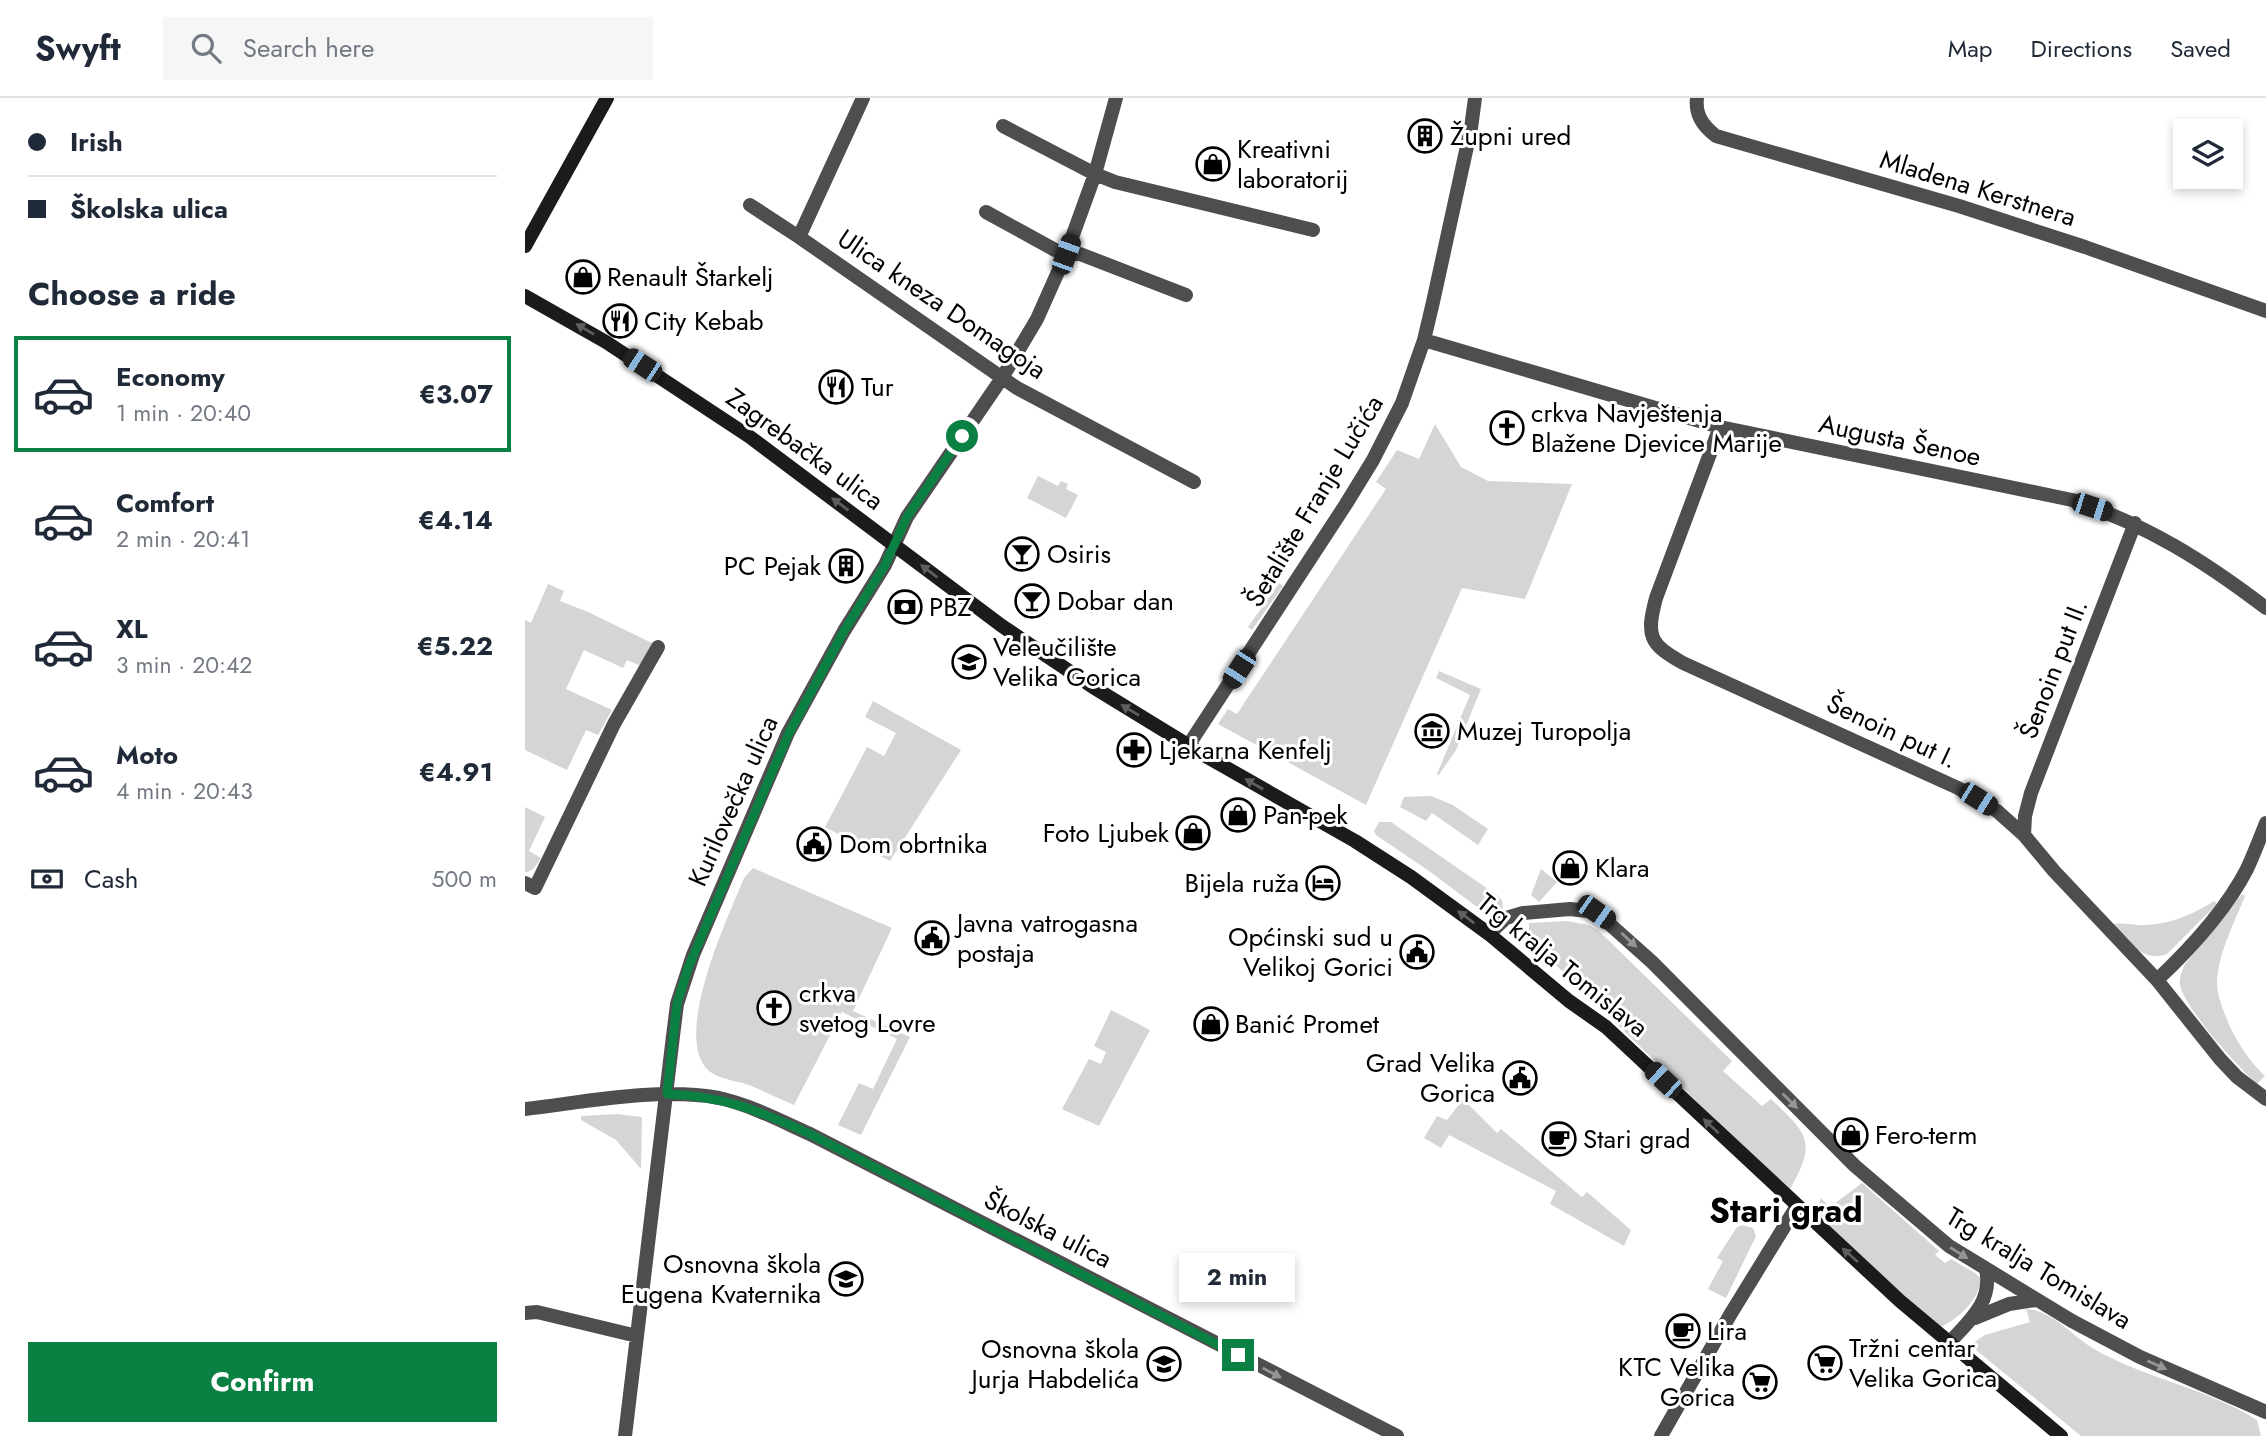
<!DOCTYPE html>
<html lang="en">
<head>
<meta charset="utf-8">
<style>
	body { margin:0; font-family:Jost,sans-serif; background:#f6f6f7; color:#1f2937; height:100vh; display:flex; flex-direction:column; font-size:26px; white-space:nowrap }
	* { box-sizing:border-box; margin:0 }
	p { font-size:23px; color:#747a83 }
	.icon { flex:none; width:38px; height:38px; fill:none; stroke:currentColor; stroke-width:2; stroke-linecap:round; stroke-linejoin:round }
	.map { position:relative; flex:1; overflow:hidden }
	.drawer { display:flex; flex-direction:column; background:#fff; width:525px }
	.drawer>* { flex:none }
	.banner { display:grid; align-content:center; height:154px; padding:0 28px; background:#fff }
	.controls { position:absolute; left:1648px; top:21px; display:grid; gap:14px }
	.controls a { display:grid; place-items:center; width:70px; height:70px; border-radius:0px; background:#fff; box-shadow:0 4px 10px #0003; font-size:35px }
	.end { position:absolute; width:32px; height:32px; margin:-16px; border:9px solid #0b8043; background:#fff; box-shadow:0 0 0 4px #fff }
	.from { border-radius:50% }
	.bubble { position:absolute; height:49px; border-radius:0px; background:#fff; box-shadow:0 4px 10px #0003; font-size:23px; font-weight:700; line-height:49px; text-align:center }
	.car { position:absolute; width:21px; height:42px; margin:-21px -10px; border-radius:9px; box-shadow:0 0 5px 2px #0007; background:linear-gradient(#222 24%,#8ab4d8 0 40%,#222 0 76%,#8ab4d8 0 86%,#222 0) }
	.banner b { display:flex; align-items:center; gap:24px; height:66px; font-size:26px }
	.banner b+b { border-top:2px solid #e0e1e3 }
	.banner i { width:18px; height:18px; background:#1f2937 }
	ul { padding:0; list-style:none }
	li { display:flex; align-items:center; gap:21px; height:116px; margin:0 14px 10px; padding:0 14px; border:4px solid transparent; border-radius:0px }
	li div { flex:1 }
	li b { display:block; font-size:26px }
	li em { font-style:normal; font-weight:700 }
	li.active { border-color:#0b8043 }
	li>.icon { width:63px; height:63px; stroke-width:1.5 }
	h2 { padding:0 28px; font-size:32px; line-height:84px }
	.pay { display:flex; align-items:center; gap:18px; height:77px; padding:0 28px; font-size:26px }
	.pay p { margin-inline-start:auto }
	.primary-button { display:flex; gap:14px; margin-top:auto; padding:14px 28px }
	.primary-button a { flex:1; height:80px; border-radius:0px; background:#0b8043; color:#fff; font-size:28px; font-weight:700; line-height:80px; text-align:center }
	header { display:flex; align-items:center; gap:42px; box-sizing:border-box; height:98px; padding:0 35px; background:#fff; border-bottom:2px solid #e0e1e3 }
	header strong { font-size:33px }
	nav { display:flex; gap:38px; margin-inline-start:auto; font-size:24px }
	.search { width:490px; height:63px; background:#f6f6f7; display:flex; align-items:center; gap:18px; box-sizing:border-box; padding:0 24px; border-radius:0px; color:#747a83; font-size:26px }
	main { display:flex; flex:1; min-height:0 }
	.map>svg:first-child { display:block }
	.green { fill:#d5d5d5 }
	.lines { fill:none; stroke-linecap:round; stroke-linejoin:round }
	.street { stroke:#4e4e4e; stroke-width:14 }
	.secondary { stroke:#1b1b1b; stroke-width:14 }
	.oneway { fill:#5f5f5f }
	.oneway2 { fill:#959595 }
	.route { stroke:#0b8043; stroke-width:9 }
	.labels { text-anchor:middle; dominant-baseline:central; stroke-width:6; stroke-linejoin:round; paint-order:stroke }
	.poi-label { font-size:26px; fill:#000; stroke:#fff; text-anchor:start }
	.street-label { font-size:26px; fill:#000; stroke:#fff }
	.district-label { font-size:33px; font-weight:bold; fill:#000; stroke:#fff }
</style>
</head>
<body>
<header>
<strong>Swyft</strong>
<div class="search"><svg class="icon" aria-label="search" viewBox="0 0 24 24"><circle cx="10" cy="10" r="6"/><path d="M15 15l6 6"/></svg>Search here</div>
<nav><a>Map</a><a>Directions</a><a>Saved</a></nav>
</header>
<main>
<section class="drawer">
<div class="banner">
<b><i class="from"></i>Irish</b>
<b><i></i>Školska ulica</b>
</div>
<h2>Choose a ride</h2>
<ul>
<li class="active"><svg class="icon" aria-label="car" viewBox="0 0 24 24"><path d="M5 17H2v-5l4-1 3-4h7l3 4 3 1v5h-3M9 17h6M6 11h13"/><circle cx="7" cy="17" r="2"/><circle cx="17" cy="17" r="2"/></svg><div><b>Economy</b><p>1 min · 20:40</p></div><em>€3.07</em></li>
<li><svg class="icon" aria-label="car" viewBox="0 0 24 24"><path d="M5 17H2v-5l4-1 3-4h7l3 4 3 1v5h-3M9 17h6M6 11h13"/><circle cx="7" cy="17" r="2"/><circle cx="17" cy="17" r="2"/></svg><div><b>Comfort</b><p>2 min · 20:41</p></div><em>€4.14</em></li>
<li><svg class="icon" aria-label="car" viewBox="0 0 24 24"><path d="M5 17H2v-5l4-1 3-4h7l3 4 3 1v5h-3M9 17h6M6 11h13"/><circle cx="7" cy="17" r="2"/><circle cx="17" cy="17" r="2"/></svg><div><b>XL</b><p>3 min · 20:42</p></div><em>€5.22</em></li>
<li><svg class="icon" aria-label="car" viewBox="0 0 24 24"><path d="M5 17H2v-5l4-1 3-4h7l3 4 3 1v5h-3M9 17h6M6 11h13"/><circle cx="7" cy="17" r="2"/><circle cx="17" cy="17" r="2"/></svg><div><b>Moto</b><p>4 min · 20:43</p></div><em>€4.91</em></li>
</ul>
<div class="pay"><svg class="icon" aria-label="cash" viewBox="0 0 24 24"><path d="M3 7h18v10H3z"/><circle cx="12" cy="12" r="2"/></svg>Cash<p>500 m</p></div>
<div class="primary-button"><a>Confirm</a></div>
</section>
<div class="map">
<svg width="1741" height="1338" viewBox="0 0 1741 1338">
	<rect width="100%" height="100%" fill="#fff"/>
	<path class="green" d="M910,326L936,369L963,383L1047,386L1000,501L937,490L841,707L693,626L703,611L712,616L861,391L851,384L872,352L894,361Z
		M513,378L533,388L536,383L543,386L541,391L553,397L541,420L502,400Z
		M754,485L758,488L727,532L723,529Z
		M23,486L39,493L35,503L63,514L127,545L116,568L102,562L98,570L59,552L41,591L87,612L73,637L61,632L42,672L0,652V522L6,525Z
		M914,573L956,591L931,652L913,678L912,676L945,597L911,580Z
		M348,603L436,652L365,763L300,729L342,649L359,658L371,635L340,619Z
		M906,698L928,707L963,731L953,747L907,715L901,723L875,709L879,699Z
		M0,709L20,719L4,753L16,760C12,766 8,774 0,774Z
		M854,724H866L973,798L977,802L978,811L972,815H960L904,773L851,737L849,733Z
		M228,770L367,830L328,913L385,939L336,1037L313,1027L334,985L348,991L372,941L317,914L269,1007C254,1001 239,993 224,987C212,983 194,981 184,973C146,940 203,819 219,780Z
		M1016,771L1032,784L1014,804L1006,797Z
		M1717,796L1720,798C1709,826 1692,857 1692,887C1693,901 1700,916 1705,929C1714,947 1725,964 1740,978L1732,986C1713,969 1660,911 1655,887C1654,879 1657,873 1660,866Z
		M1689,803L1692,806L1642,856C1617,865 1604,843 1588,826C1599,824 1610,828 1621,827C1646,826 1669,816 1689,803Z
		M1042,823L1064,827L1073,832L1207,963L1198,973L1237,1008L1246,1001C1284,1037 1292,1044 1264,1093L1036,872L1004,845V825Z
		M586,912L625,932L574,1028L537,1011L564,961L576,966L581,954L569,948Z
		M938,1001L972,1035L976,1031L1057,1099L1062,1094L1106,1132L1099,1148L1025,1106L1031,1093L924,1037L916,1050L899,1040L912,1018L922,1022Z
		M92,1016L117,1019L116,1071L91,1042L56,1022V1018Z
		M1337,1085L1414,1153L1410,1157L1420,1165L1426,1161L1450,1175L1457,1182C1450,1205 1436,1219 1414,1230L1291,1116L1296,1100L1305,1109Z
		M1217,1127L1228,1130L1231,1138L1201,1200L1183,1191L1198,1163L1192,1160L1212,1129Z
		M1501,1211C1528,1213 1547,1238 1569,1251C1621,1281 1682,1290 1732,1322L1736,1338H1556L1445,1247L1460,1237L1505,1224Z"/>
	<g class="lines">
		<path class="street" d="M338,0L274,139L492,290L669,384
			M1172,0C1170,17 1178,28 1191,38L1434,108L1560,149L1741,213
			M478,28L570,76L590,84L788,132
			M225,107L274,139
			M461,114L530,152L541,156H555L661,197
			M899,242L1195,329L1547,402C1622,427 1678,462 1741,510
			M1195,329L1131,500C1121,538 1124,546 1158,565L1433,690L1472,713L1499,737L1529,773L1632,882L1695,961L1712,979L1741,1001
			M663,648L821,406L848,362L877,305L899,242L908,204L946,30L950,0
			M1499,737L1500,718L1506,695L1610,425
			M0,785L10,790L89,626L133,549
			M964,836L981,820L998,815L1045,811L1071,814L1127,864L1330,1068L1424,1148L1547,1223L1615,1259L1741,1314
			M1632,882C1666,850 1701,812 1722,771C1729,756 1735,740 1741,725
			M0,1011C61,1004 133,989 194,1000C226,1007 256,1023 285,1036L872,1338
			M0,1215L12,1214L112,1238
			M1450,1220L1484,1206L1511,1202
			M1424,1245C1444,1223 1468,1204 1461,1171
			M100,1338L148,938L152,906L168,857L263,635L319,533L360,467L382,419L477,280L512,221L541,156L570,76L591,0
			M1136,1338L1205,1217L1272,1108"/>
		<path class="secondary" d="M0,148L82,0
			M0,198L81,244L225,339L477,528L568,589L684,660L830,743L886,779L964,836L1044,903L1081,929L1375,1203L1536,1338"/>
	</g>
	<defs><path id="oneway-solid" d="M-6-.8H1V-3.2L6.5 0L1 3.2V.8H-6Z" transform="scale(1.75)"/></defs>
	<g class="oneway">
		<use href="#oneway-solid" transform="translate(60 231) rotate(-149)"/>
		<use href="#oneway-solid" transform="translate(315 406) rotate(-143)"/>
		<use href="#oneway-solid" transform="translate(404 473) rotate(-143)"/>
		<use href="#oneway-solid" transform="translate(605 612) rotate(-149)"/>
		<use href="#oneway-solid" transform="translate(729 686) rotate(-150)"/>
		<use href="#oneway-solid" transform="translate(941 819) rotate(-143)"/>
		<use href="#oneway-solid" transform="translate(1186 1028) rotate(-137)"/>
		<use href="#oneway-solid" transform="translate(1325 1157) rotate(-138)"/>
	</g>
	<g class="oneway2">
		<use href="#oneway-solid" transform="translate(1104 842) rotate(43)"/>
		<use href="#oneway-solid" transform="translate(1265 1003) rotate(45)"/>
		<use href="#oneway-solid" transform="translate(1434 1155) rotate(32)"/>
		<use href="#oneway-solid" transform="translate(1632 1267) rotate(24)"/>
		<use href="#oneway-solid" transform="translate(747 1275) rotate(28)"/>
	</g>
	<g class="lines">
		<path class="route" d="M437,338L382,419L360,467L319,533L264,635L163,870L152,906L142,996C199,998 235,1013 285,1036L713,1257"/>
	</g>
	<defs>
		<symbol id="building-ring" viewBox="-11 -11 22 22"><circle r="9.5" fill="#fff" stroke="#000" stroke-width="1.5"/><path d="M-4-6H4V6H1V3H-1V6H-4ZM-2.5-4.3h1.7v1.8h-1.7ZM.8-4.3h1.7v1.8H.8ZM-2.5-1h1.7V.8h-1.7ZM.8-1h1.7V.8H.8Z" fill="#000"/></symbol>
		<symbol id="shop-ring" viewBox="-11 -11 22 22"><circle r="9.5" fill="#fff" stroke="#000" stroke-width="1.5"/><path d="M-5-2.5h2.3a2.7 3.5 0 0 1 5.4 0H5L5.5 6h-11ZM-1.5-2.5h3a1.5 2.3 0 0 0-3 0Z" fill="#000"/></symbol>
		<symbol id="restaurant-ring" viewBox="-11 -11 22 22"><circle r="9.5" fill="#fff" stroke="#000" stroke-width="1.5"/><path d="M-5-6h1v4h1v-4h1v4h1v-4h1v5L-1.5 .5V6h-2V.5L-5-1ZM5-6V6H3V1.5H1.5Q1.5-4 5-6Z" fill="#000"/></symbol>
		<symbol id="church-ring" viewBox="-11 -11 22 22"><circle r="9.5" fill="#fff" stroke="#000" stroke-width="1.5"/><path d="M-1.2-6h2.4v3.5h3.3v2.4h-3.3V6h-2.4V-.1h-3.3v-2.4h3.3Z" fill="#000"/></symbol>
		<symbol id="bar-ring" viewBox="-11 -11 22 22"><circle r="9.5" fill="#fff" stroke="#000" stroke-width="1.5"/><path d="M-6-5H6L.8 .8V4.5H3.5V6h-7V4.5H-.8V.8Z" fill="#000"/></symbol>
		<symbol id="bank-ring" viewBox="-11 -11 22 22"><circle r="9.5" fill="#fff" stroke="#000" stroke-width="1.5"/><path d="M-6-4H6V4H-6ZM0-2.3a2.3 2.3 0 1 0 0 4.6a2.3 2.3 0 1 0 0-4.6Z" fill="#000"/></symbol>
		<symbol id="university-ring" viewBox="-11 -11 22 22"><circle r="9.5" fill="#fff" stroke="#000" stroke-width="1.5"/><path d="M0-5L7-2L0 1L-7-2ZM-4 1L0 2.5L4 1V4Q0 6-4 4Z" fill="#000"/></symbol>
		<symbol id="museum-ring" viewBox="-11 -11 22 22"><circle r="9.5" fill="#fff" stroke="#000" stroke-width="1.5"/><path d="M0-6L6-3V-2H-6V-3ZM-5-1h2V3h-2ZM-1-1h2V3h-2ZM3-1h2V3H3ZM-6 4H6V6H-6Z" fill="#000"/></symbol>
		<symbol id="pharmacy-ring" viewBox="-11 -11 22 22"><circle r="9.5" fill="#fff" stroke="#000" stroke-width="1.5"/><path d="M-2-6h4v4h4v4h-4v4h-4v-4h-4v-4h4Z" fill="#000"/></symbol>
		<symbol id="civic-ring" viewBox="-11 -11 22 22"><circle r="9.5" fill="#fff" stroke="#000" stroke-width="1.5"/><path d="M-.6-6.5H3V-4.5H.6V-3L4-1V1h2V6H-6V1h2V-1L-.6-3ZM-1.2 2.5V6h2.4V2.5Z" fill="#000"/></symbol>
		<symbol id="hotel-ring" viewBox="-11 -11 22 22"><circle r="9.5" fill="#fff" stroke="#000" stroke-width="1.5"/><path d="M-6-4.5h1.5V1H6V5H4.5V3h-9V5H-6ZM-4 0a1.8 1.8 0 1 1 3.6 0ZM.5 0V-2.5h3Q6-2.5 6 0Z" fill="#000"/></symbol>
		<symbol id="cafe-ring" viewBox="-11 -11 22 22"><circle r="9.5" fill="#fff" stroke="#000" stroke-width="1.5"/><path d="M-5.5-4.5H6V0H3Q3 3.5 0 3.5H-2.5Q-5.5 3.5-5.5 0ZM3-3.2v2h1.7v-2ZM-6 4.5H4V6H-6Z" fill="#000"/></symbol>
		<symbol id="school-ring" viewBox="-11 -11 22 22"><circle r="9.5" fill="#fff" stroke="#000" stroke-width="1.5"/><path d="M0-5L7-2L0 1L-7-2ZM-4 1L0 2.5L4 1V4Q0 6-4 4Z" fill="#000"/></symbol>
		<symbol id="supermarket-ring" viewBox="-11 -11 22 22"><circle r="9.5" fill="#fff" stroke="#000" stroke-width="1.5"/><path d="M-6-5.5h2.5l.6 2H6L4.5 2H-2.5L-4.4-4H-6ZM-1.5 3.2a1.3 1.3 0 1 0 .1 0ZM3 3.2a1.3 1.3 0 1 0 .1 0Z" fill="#000"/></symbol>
	</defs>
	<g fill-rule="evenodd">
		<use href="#building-ring" x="881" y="19" width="38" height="38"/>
		<use href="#shop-ring" x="669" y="47" width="38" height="38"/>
		<use href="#shop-ring" x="39" y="160" width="38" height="38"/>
		<use href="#restaurant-ring" x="76" y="204" width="38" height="38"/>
		<use href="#restaurant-ring" x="292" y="270" width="38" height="38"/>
		<use href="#church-ring" x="963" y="311" width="38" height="38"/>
		<use href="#bar-ring" x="478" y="437" width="38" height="38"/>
		<use href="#building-ring" x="302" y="449" width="38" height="38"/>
		<use href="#bar-ring" x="488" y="484" width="38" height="38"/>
		<use href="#bank-ring" x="361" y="490" width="38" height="38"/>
		<use href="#university-ring" x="425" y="545" width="38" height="38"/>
		<use href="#museum-ring" x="888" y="614" width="38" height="38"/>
		<use href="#pharmacy-ring" x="590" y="633" width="38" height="38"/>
		<use href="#shop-ring" x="694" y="698" width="38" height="38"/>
		<use href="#shop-ring" x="649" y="716" width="38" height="38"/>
		<use href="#civic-ring" x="270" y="727" width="38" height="38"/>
		<use href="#shop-ring" x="1026" y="751" width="38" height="38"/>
		<use href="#hotel-ring" x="779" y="766" width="38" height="38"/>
		<use href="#civic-ring" x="388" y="821" width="38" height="38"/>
		<use href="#civic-ring" x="873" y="835" width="38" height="38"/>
		<use href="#church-ring" x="230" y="891" width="38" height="38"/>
		<use href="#shop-ring" x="667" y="907" width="38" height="38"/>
		<use href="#civic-ring" x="976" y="961" width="38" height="38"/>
		<use href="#shop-ring" x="1307" y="1018" width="38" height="38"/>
		<use href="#cafe-ring" x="1015" y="1022" width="38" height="38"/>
		<use href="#school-ring" x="302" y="1162" width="38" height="38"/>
		<use href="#cafe-ring" x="1139" y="1214" width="38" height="38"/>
		<use href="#supermarket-ring" x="1281" y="1246" width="38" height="38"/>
		<use href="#school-ring" x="620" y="1247" width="38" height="38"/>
		<use href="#supermarket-ring" x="1216" y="1265" width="38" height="38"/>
	</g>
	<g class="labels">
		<g class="poi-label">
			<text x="925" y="38">Župni ured</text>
			<text x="712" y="51">Kreativni<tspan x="712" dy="30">laboratorij</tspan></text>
			<text x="82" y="179">Renault Štarkelj</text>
			<text x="119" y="223">City Kebab</text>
			<text x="336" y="289">Tur</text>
			<text x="1006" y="315">crkva Navještenja<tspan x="1006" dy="30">Blažene Djevice Marije</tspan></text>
			<text x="522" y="456">Osiris</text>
			<text x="296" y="468" text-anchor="end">PC Pejak</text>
			<text x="532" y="503">Dobar dan</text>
			<text x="404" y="509">PBZ</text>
			<text x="468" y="549">Veleučilište<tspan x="468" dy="30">Velika Gorica</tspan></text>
			<text x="932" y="633">Muzej Turopolja</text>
			<text x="634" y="652">Ljekarna Kenfelj</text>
			<text x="738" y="717">Pan-pek</text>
			<text x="644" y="735" text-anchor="end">Foto Ljubek</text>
			<text x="314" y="746">Dom obrtnika</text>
			<text x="1070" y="770">Klara</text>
			<text x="774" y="785" text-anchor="end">Bijela ruža</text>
			<text x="432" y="825">Javna vatrogasna<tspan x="432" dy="30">postaja</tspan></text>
			<text x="868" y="839" text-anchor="end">Općinski sud u<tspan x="868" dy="30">Velikoj Gorici</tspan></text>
			<text x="274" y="895">crkva<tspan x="274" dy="30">svetog Lovre</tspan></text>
			<text x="710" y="926">Banić Promet</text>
			<text x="970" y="965" text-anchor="end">Grad Velika<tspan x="970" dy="30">Gorica</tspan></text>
			<text x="1350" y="1037">Fero-term</text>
			<text x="1058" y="1041">Stari grad</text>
			<text x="296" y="1166" text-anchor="end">Osnovna škola<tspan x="296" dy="30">Eugena Kvaternika</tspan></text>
			<text x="1182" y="1233">Lira</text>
			<text x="1324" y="1250">Tržni centar<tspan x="1324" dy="30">Velika Gorica</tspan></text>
			<text x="614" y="1251" text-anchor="end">Osnovna škola<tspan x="614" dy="30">Jurja Habdelića</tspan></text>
			<text x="1210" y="1269" text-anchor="end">KTC Velika<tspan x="1210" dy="30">Gorica</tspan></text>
		</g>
		<g class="street-label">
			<text transform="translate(1453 90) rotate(17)">Mladena Kerstnera</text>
			<text transform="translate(417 206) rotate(34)">Ulica kneza Domagoja</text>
			<text transform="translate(1375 342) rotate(12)">Augusta Šenoe</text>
			<text transform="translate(280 351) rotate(36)">Zagrebačka ulica</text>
			<text transform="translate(789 403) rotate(-59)">Šetalište Franje Lučića</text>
			<text transform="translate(1528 571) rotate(-69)">Šenoin put II.</text>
			<text transform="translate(1367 633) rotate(25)">Šenoin put I.</text>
			<text transform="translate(208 703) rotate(-66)">Kurilovečka ulica</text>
			<text transform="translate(1038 867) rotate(39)">Trg kralja Tomislava</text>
			<text transform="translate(523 1131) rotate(27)">Školska ulica</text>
			<text transform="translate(1514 1170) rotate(31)">Trg kralja Tomislava</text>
		</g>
		<g class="district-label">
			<text x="1261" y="1112">Stari grad</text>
		</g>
	</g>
</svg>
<div class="controls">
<a><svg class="icon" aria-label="layers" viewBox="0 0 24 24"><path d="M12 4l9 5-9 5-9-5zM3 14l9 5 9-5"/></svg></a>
</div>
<i class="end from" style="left:437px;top:338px"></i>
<i class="end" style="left:713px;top:1257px"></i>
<div class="bubble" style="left:654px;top:1155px;width:116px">2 min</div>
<i class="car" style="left:541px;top:156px;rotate:20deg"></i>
<i class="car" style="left:117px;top:267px;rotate:303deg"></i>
<i class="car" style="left:1567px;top:409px;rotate:108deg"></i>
<i class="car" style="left:714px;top:571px;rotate:213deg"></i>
<i class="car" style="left:1453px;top:701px;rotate:122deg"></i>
<i class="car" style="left:1071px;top:814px;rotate:125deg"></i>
<i class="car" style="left:1138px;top:982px;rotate:313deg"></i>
</div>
</main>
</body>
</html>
